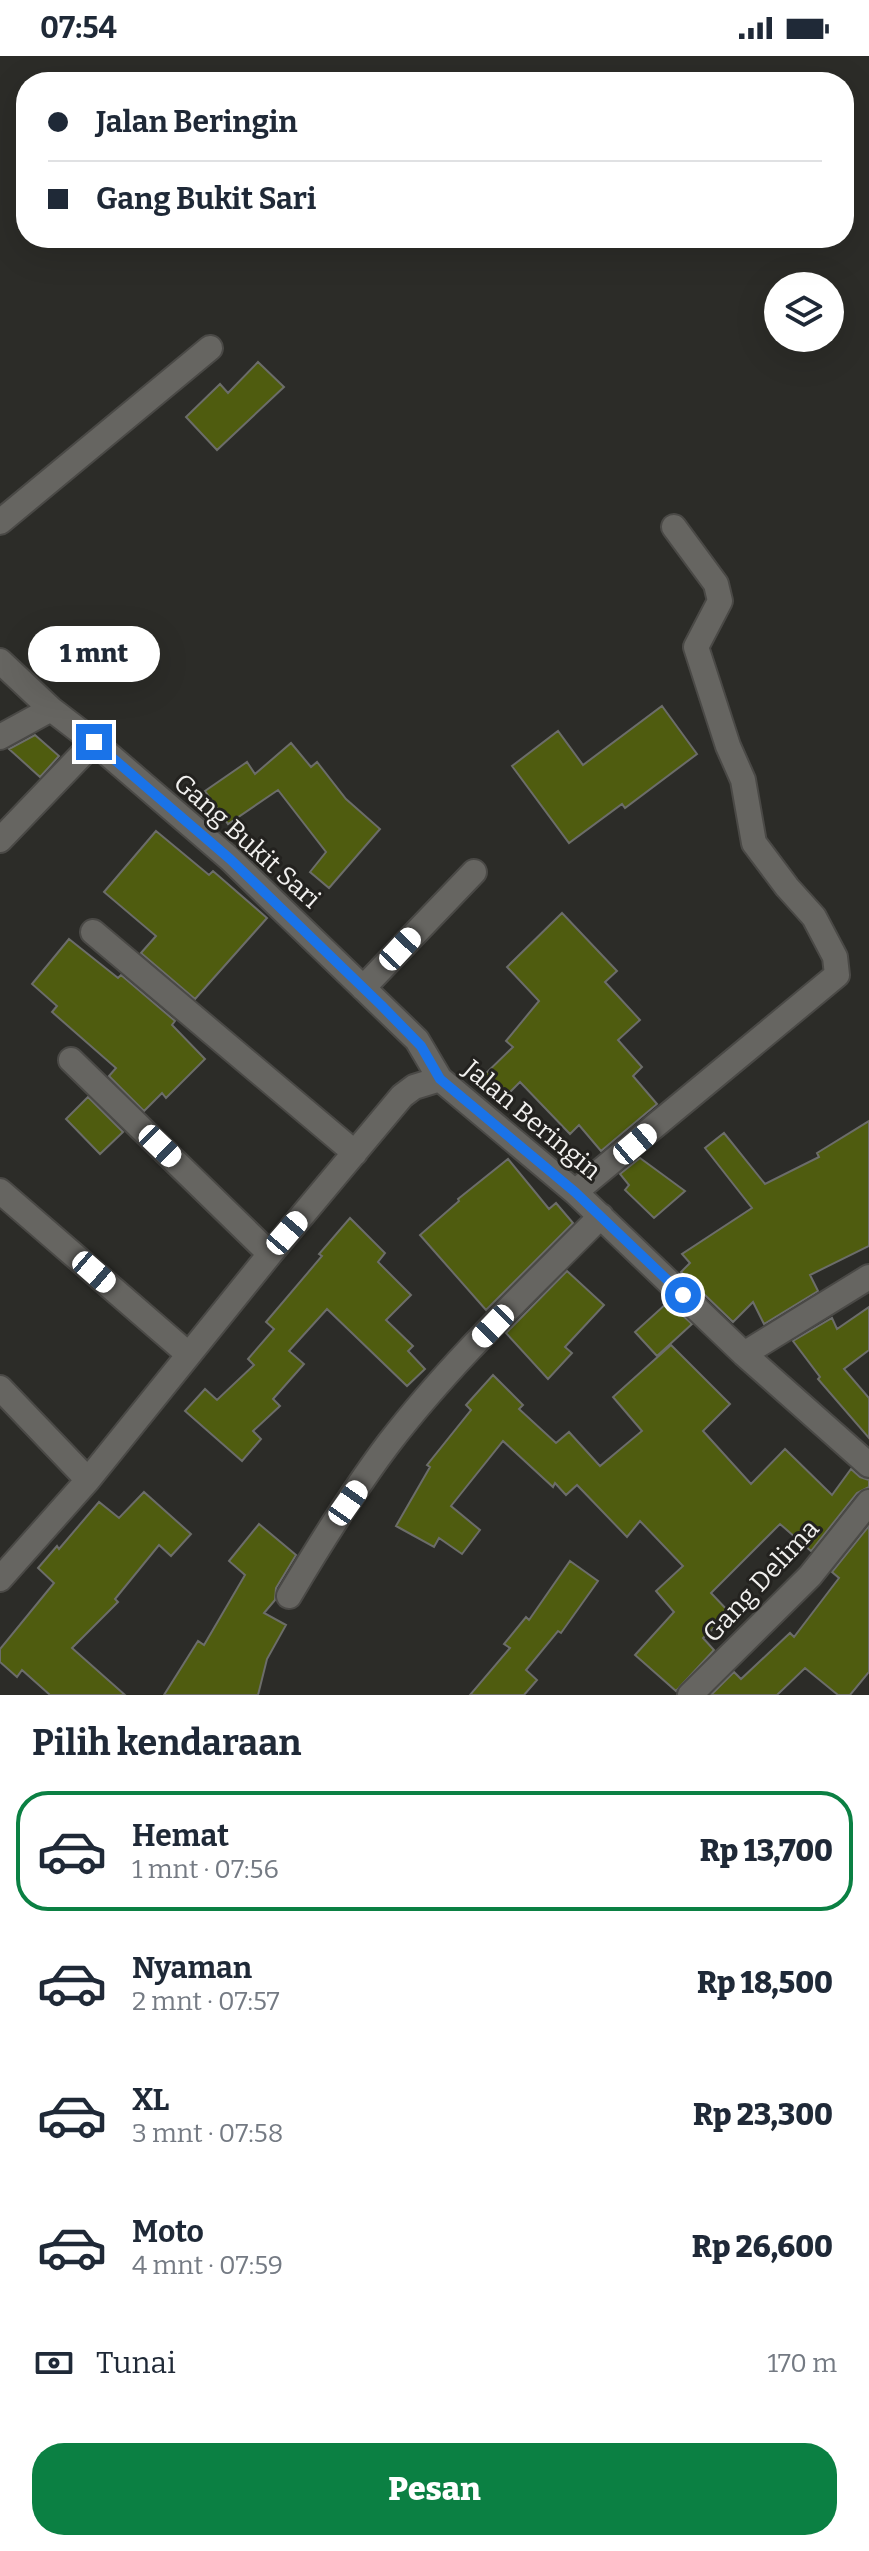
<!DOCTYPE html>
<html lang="id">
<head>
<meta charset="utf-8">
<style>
	body { margin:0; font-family:Bitter,serif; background:#f6f6f7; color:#1f2937; height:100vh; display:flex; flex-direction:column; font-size:30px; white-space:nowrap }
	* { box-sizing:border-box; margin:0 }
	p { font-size:26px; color:#747a83 }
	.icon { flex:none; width:44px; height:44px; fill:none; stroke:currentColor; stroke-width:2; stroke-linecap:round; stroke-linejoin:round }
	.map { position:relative; height:1639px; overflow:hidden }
	.drawer { display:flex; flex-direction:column; background:#fff; flex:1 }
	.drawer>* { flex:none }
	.banner { position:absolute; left:16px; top:16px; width:838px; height:176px; border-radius:32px; box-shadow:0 8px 32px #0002; display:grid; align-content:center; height:176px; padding:0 32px; background:#fff }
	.tools { position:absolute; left:764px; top:216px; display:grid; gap:16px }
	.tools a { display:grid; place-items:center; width:80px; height:80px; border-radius:50%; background:#fff; box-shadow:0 8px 32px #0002; font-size:40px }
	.end { position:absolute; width:36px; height:36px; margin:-18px; border:10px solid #1a73e8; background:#fff; box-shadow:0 0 0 4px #fff }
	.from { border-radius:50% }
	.bubble { position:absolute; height:56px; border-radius:28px; background:#fff; box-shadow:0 8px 32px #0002; font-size:26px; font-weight:800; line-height:56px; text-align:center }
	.car { position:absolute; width:24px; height:48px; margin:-24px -12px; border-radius:10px; box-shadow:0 0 6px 2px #0007; background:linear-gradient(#fff 24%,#345 0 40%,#fff 0 76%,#345 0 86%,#fff 0) }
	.banner b { display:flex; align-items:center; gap:28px; height:76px; font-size:30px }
	.banner b+b { border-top:2px solid #e0e1e3 }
	.banner i { width:20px; height:20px; background:#1f2937 }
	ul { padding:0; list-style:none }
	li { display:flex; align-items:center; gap:24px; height:120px; margin:0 16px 12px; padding:0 16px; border:4px solid transparent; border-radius:32px }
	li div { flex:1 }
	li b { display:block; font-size:30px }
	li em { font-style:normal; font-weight:800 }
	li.active { border-color:#0b8043 }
	li>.icon { width:72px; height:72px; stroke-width:1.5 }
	h2 { padding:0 32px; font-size:36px; line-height:96px }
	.pay { display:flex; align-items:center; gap:20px; height:88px; padding:0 32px; font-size:30px }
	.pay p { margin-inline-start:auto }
	.button { display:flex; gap:16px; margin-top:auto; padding:16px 32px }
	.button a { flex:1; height:92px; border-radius:32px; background:#0b8043; color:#fff; font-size:32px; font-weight:800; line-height:92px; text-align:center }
	.status { display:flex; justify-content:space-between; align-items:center; height:56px; padding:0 40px; background:#fff; direction:ltr }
	.status svg { height:22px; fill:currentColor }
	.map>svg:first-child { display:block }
	.building { fill:#4f5c0f; stroke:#6c6d6a; stroke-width:2 }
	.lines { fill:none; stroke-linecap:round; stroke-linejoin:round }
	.minor-casing { stroke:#4a4946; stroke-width:28 }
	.minor { stroke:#666561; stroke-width:24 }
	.route { stroke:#1a73e8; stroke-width:10 }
	.labels { text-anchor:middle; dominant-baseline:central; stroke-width:6; stroke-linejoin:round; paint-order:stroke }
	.street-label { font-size:26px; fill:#f1f0ee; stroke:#23221f }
</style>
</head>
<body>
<div class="status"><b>07:54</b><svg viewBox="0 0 49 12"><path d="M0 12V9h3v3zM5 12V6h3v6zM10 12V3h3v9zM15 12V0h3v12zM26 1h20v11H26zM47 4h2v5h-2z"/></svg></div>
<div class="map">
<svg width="869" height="1639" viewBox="0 0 869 1639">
	<rect width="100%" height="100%" fill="#2c2c28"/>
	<path class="building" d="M258,306L284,331L217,394L186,361L220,328L228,337Z
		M662,650L697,698L625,752L622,748L569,787L512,710L558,675L583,709Z
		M35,679L59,700L40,721L9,693Z
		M291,687L311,711L317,706L346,743L380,773L329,832L310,816L326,796L278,734L228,768L205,735L247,706L255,718Z
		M156,775L209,819L213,815L267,862L195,943L141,897L156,880L104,836Z
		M562,857L617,915L605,926L640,964L618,984L642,1011L633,1020L657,1048L601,1095L579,1069L570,1078L520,1026L498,1048L477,1026L513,991L506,985L539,945L507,911Z
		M69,883L118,922L121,919L175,965L172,969L205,1003L166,1042L162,1037L144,1055L109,1020L116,1012L52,956L57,950L32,928Z
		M88,1041L123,1076L100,1098L66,1063Z
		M869,1065V1190L810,1219L818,1235L764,1268L753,1246L733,1266L681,1216L690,1207L682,1198L752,1152L705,1092L724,1077L765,1128L819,1101L817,1097Z
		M640,1102L685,1135L654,1162L625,1134L629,1129L620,1118Z
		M508,1103L549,1153L556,1147L573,1167L486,1254L420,1179L459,1145L458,1143Z
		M350,1162L385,1197L378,1206L411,1239L386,1264L413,1290L408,1295L425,1313L407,1330L327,1253L289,1295L304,1308L273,1343L280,1350L253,1375L261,1383L242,1405L185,1355L205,1333L217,1344L254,1309L248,1303L274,1273L266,1266L322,1200L319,1198Z
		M567,1215L604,1249L565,1291L572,1297L548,1323L506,1277Z
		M668,1246L692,1268L657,1300L635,1276Z
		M869,1251V1294L844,1313L869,1342V1382L818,1323L820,1321L793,1285L832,1262L837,1273Z
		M671,1289L730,1348L703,1375L751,1428L785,1393L832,1439L851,1413L860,1421L869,1424V1431L857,1437L811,1495L780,1468L711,1537L730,1557L703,1582L714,1594L676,1635L635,1599L674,1556L656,1535L683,1510L640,1465L627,1481L577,1429L566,1439L555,1427L553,1431L503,1385L451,1450L480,1474L462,1498L439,1482L434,1491L396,1470L430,1411L427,1409L471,1354L466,1349L493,1319L523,1349L519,1353L556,1387L569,1376L600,1410L642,1375L613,1341Z
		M144,1436L191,1478L171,1500L159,1489L115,1543L118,1546L72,1592L125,1639H50L22,1614L17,1621L0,1606V1593L54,1527L38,1512L57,1490L59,1493L99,1446L119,1462Z
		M259,1468L296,1499L276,1532L275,1544L264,1557L286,1569L267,1603L258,1639H164L198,1585L204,1589L245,1519L229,1505Z
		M869,1470V1616L850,1639H838L805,1612L777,1639H711L734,1616L741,1623L790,1577L794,1581L839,1522L832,1516Z
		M570,1505L598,1525L561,1577L558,1575L526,1614L537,1624L524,1639H470L510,1592L504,1588L526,1561L529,1564Z"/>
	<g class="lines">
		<defs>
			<path id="minor" d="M0,466L210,292
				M0,605L51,653L94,686L230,803L417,984L440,1023L575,1136L744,1298L869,1409
				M0,681L51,653
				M0,784L94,686
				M93,876L355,1097
				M363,932L474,816
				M71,1004L270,1198
				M0,1135L188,1298
				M575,1136L837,919L835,901L814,861L787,831L754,787L743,724L728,690L696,591L720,545L716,528L674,471
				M744,1298L869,1221
				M0,1332L88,1424
				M0,1523L88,1424L270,1198L402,1040L414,1031L440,1023
				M289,1540C320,1488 352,1436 389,1387C452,1305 528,1234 601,1160
				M690,1639L810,1520L869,1446"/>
		</defs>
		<use href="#minor" class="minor-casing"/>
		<use href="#minor" class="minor"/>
	</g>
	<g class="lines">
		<path class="route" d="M94,686L230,803L381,949L421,990L440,1023L575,1136L683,1239"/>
	</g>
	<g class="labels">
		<g class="street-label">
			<text transform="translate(247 785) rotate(42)">Gang Bukit Sari</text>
			<text transform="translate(532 1064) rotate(40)">Jalan Beringin</text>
			<text transform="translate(761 1525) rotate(-47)">Gang Delima</text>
		</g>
	</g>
</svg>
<div class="tools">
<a><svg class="icon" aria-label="layers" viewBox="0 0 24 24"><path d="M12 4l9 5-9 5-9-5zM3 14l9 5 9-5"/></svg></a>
</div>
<i class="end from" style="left:683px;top:1239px"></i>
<i class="end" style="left:94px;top:686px"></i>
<div class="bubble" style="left:28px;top:570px;width:132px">1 mnt</div>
<i class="car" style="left:400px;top:893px;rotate:43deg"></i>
<i class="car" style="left:635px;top:1088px;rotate:50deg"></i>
<i class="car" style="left:160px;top:1090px;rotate:134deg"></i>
<i class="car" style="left:287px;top:1177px;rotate:41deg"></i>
<i class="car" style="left:94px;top:1216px;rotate:131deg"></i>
<i class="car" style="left:493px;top:1270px;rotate:224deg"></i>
<i class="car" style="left:348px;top:1447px;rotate:35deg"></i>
<div class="banner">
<b><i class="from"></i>Jalan Beringin</b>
<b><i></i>Gang Bukit Sari</b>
</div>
</div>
<section class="drawer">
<h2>Pilih kendaraan</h2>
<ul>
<li class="active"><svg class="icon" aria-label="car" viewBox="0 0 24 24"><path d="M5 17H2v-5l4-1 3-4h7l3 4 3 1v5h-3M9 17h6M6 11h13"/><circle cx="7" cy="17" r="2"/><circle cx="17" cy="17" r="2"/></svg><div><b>Hemat</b><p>1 mnt · 07:56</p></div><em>Rp 13,700</em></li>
<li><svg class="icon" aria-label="car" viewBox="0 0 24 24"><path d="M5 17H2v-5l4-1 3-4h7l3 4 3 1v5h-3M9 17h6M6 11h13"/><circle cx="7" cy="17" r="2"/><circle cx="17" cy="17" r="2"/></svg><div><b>Nyaman</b><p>2 mnt · 07:57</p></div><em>Rp 18,500</em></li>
<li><svg class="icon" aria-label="car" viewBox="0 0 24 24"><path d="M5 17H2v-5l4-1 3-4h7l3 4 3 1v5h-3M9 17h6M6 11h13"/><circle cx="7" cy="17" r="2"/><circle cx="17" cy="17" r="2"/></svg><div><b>XL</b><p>3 mnt · 07:58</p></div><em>Rp 23,300</em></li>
<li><svg class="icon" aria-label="car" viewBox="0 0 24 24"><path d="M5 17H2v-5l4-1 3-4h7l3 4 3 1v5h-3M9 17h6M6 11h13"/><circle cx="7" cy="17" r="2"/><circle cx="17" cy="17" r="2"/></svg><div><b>Moto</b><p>4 mnt · 07:59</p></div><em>Rp 26,600</em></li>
</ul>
<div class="pay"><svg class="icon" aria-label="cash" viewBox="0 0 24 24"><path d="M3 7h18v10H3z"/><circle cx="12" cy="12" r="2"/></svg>Tunai<p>170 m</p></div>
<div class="button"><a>Pesan</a></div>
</section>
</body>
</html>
